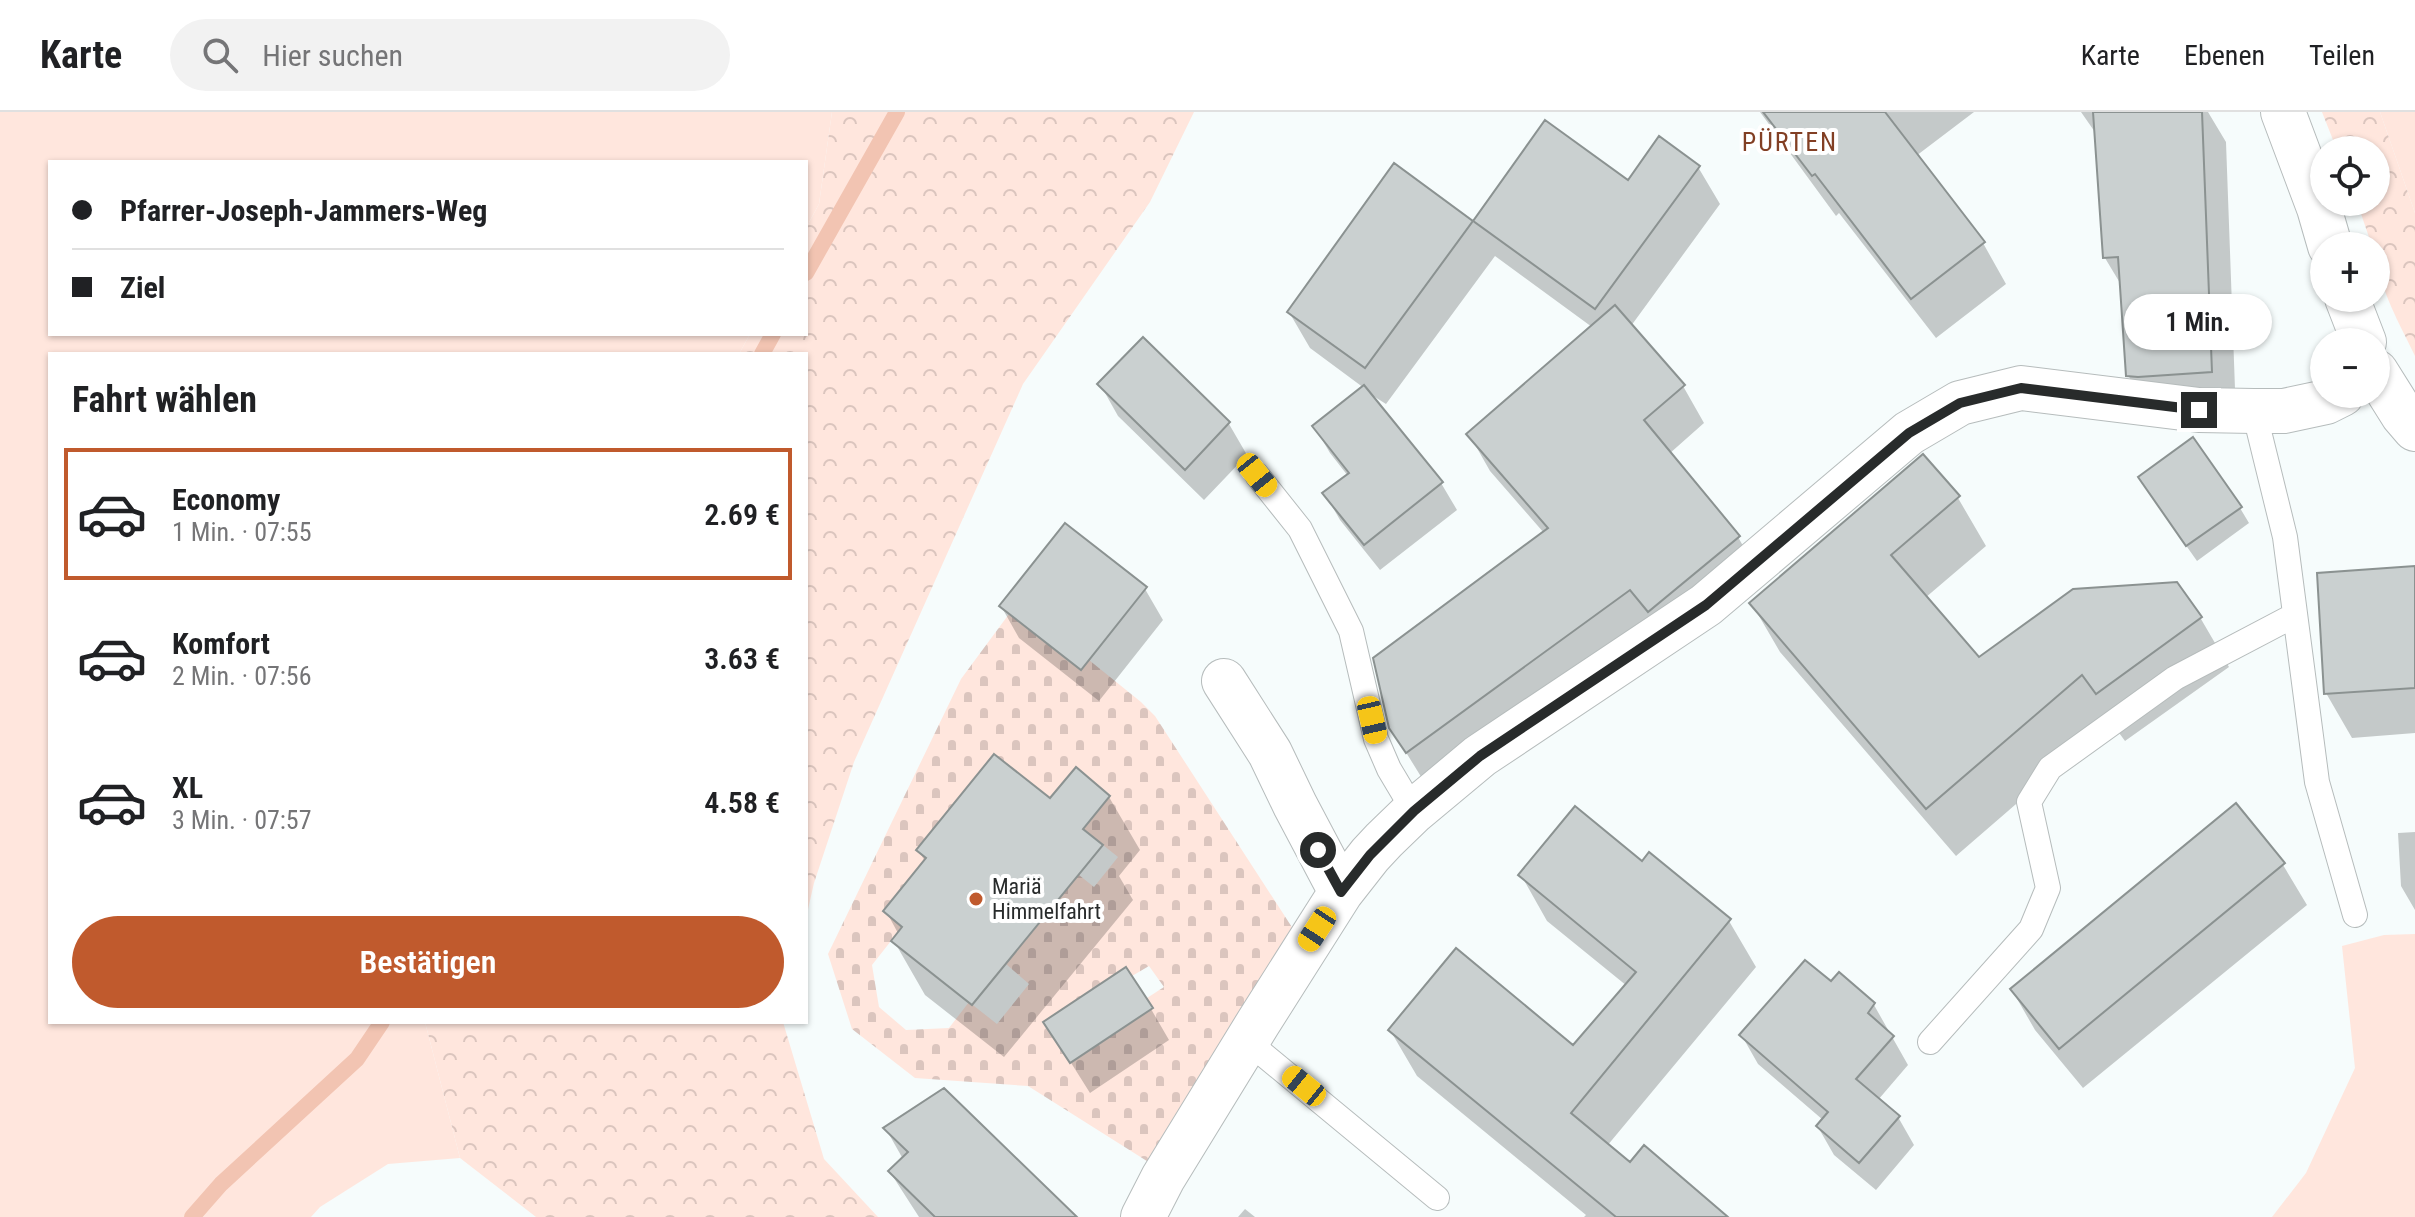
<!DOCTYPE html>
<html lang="de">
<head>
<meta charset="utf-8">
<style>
	body { margin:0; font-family:"Roboto Condensed",sans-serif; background:#f2f2f2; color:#202124; height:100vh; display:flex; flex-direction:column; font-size:30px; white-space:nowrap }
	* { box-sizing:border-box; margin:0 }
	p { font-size:26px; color:#757577 }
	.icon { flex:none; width:44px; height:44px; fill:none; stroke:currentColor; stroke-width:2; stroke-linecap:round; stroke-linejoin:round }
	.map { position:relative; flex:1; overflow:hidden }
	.drawer { position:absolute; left:48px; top:240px; width:760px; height:672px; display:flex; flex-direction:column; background:#fff; border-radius:0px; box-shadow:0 2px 6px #0004 }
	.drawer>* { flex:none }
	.hud { position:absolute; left:48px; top:48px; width:760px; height:176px; border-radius:0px; box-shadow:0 2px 6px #0004; display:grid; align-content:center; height:176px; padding:0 24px; background:#fff }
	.tools { position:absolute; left:2310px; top:24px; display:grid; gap:16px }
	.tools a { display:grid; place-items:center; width:80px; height:80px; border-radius:50%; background:#fff; box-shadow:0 2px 6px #0004; font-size:40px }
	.end { position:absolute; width:36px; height:36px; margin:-18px; border:10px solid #282b2b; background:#fff; box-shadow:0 0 0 4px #fff }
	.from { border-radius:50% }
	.bubble { position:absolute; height:56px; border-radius:28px; background:#fff; box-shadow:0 2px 6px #0004; font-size:26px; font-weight:600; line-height:56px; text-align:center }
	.car { position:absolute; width:24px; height:48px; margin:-24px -12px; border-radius:10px; box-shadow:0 0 6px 2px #0007; background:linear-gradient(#f5c518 24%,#345 0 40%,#f5c518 0 76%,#345 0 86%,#f5c518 0) }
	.hud b { display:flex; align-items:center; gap:28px; height:76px; font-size:30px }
	.hud b+b { border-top:2px solid #e0e0e0 }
	.hud i { width:20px; height:20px; background:#202124 }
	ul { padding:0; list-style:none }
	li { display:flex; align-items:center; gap:24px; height:132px; margin:0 16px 12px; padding:0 8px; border:4px solid transparent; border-radius:0px }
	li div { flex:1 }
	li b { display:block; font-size:30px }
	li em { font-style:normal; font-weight:600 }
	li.active { border-color:#c05a2d }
	li>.icon { width:72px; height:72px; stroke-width:1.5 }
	h2 { padding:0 24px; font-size:36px; line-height:96px }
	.button { display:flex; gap:16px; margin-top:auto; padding:16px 24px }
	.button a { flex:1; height:92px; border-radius:48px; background:#c05a2d; color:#fff; font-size:32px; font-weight:600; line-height:92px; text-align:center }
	header { display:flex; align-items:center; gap:48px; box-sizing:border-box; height:112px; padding:0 40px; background:#fff; border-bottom:2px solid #e0e0e0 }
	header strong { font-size:38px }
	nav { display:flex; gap:44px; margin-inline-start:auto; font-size:28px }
	.search { width:560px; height:72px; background:#f2f2f2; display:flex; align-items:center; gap:20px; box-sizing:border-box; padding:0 28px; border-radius:44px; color:#757577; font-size:30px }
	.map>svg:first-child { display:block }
	.green { fill:#ffe6dd }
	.forest { fill:url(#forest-crowns) }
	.cemetery { fill:url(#cemetery-stones); fill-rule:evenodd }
	.shadow { fill:#0003 }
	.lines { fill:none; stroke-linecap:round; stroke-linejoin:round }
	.stream { stroke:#f2c4b2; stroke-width:16 }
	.building { fill:#cad0d0; stroke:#8b9291; stroke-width:2 }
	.lane-casing { stroke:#b6bcbc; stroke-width:26 }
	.street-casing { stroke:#b6bcbc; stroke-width:46 }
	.secondary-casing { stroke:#b6bcbc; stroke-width:46 }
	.lane { stroke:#fff; stroke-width:24 }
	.street { stroke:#fff; stroke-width:44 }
	.secondary { stroke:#fff; stroke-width:44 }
	.route { stroke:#282b2b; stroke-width:10 }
	.poi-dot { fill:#c05a2d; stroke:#fff; stroke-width:3 }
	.labels { text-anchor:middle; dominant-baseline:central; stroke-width:8; stroke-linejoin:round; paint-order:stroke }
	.poi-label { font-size:22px; fill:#282b2b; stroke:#fff; text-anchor:start }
	.quarter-label { font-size:26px; letter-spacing:2px; fill:#823f24; stroke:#fff }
</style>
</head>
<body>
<header>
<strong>Karte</strong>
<div class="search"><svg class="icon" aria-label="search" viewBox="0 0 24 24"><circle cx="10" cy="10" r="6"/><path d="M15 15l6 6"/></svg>Hier suchen</div>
<nav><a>Karte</a><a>Ebenen</a><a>Teilen</a></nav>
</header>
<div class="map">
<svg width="2415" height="1105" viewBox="0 0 2415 1105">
	<defs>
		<pattern id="forest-crowns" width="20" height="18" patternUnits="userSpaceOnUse" patternTransform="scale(2)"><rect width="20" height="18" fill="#ffe6dd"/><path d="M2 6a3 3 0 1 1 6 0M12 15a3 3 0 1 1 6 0" fill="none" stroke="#dbc5be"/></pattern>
		<pattern id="cemetery-stones" width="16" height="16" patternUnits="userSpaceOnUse" patternTransform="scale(2)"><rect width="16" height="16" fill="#ffe6dd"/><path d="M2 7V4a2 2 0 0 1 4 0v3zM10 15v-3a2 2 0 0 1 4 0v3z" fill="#dbc5be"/></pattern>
	</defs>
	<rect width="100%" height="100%" fill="#f6fcfc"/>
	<path class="green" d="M0,0H832L819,92L806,116V50H50V222H750L739,242H50V910H425L460,1046L388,1052L320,1095L311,1105H0Z
		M2380,0H2415V101Z
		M2415,822V1105H2272L2306,1061L2355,956L2342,834L2384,823Z"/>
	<path class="forest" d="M832,0H1194L1150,90L1023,272L854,650L814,771L806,806V242H739L750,222H806V116L819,92Z
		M2322,0H2380L2415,101V244C2399,210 2376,172 2376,134H2372L2357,90H2376V38H2337Z
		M425,910H783L824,1047L878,1105H536L460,1046Z"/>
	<path class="cemetery" d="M1009,502L1081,558L1089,548L1141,590L1155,604L1297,823L1150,1051L1028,974L915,966L852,917L828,842L961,567ZM994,642L1050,686L1076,655L1110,683L1083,717L1118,745L1094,775L1079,763L1006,852L1029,872L997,912L969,890L949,916L906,918L879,895L872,853L902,815L883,799L926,746L916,738ZM1149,854L1164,875L1147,886L1153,896L1070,950L1043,910L1126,855L1132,864Z"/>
	<path class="shadow" d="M1760,0H1974L1916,44L1983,131L2006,172L1936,226L1839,101L1836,104Z
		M2081,0H2208L2226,30L2236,304L2154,308L2128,263L2123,176L2105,146L2097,23Z
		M1546,11L1628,71L1698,55L1720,92L1631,214L1683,274L1704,311L1669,342L1738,425L1759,462L1428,676L1391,616L1544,421L1490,359L1469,322L1592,215L1495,144L1386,292L1367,280L1441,371L1457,398L1380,458L1340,408L1325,382L1348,364L1330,341L1314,314L1364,276L1310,236L1289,200L1395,54L1473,111Z
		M1143,227L1229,312L1247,343L1204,388L1118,304L1100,272Z
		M2149,381L2240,396L2249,411L2197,449Z
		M1958,386L1986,434L1925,486L1979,548L2176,472L2201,507L2229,555L2125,629L2111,610L1956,744L1780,540L1752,492Z
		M2415,456V621L2352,626L2326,581Z
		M1145,477L1163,508L1099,589L1019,526L1001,494Z
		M1109,685L1140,738L1119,764L1133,788L1004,945L925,883L894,829L899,823L886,799L925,749L918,738L1050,689Z
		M2236,694L2283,753L2307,793L2083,976L2035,918L2012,878Z
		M2415,720V798L2401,774L2398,721Z
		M1642,752L1729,809L1756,855L1607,1034L1630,1053L1725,1105H1584L1586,1103L1417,964L1390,918L1573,936L1627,874L1547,809L1521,763Z
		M1839,863L1874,893L1908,953L1878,988L1898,1005L1914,1033L1876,1078L1834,1043L1818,1015L1823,1008L1758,952L1742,924L1831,872Z
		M1151,897L1169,928L1090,981L1046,911Z
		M886,1017L1074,1105H919L890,1060L903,1047Z
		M1245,1097L1255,1105H1238Z"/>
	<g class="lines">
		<path class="stream" d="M806,161L897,0
			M762,242L773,222
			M192,1105L221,1072L357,947L382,910"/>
	</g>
	<path class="building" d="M1763,0H1885L1985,130L1911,187L1815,62L1812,64Z
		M2093,0H2202L2212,260L2138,265L2126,264L2118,145L2103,146Z
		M1545,8L1628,68L1659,24L1700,54L1595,197L1473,109L1365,256L1287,200L1394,51L1473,109Z
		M1615,193L1685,273L1644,308L1740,424L1648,500L1630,478L1406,641L1389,616L1373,546L1548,416L1466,322Z
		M1143,225L1230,310L1185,358L1097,272Z
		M1364,273L1443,370L1364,433L1322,381L1349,361L1312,314Z
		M2193,325L2242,395L2186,434L2138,365Z
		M1923,342L1960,384L1891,443L1979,545L2073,477L2177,470L2202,505L2096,582L2082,563L1926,697L1749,491Z
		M1065,411L1147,475L1081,558L999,494Z
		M2415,454V576L2324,582L2317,461Z
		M994,642L1050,686L1076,655L1110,684L1083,717L1103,733L972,893L891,829L902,815L883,799L926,746L916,738Z
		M2236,691L2285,751L2059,937L2010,877Z
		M1575,694L1642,749L1649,740L1731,807L1571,1001L1630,1050L1644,1033L1728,1105H1616L1388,918L1456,836L1573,933L1636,860L1518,763Z
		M1805,848L1831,869L1839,860L1875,891L1868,901L1894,924L1856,967L1900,1004L1859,1051L1816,1014L1828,1000L1739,923Z
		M1126,855L1153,896L1070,951L1043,910Z
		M944,976L1077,1105H935L888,1059L908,1040L883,1016Z"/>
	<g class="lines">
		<defs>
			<path id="lane" d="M2254,299L2285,425L2317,670L2355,803
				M1257,363L1300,417L1351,519L1376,627L1389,657L1414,699
				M1247,929L1437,1086
				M1930,930L2031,817L2048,776L2029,690L2050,656L2175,566L2295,503"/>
			<path id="street" d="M1224,569L1270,641L1295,693L1341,780
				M1143,1105L1163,1066L1258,911L1341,780L1370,743L1384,728L1414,699L1480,644L1706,493L1909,321L1960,291L2021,276L2199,298L2254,299H2284L2326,290L2342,282"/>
			<path id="secondary" d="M2283,0L2319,96L2330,134
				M2347,186L2364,230
				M2376,260L2403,303L2415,317"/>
		</defs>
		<use href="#lane" class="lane-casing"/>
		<use href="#street" class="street-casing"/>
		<use href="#secondary" class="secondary-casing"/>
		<use href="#lane" class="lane"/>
		<use href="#street" class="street"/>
		<use href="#secondary" class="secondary"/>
	</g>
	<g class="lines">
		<path class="route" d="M1318,738L1341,780L1370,743L1414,699L1480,644L1706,493L1909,321L1960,291L2021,276L2199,298"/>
	</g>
	<circle class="poi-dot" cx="976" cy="787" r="8"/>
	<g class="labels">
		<g class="poi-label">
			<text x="992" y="774">Mariä<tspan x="992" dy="25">Himmelfahrt</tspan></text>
		</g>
		<g class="quarter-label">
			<text x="1790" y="30">PÜRTEN</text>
		</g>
	</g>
</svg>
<div class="tools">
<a><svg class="icon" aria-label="locate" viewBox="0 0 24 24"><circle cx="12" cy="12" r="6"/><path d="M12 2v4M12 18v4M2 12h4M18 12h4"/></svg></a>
<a>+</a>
<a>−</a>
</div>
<i class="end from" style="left:1318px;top:738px"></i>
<i class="end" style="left:2199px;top:298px"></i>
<div class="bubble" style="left:2124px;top:182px;width:148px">1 Min.</div>
<i class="car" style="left:1257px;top:363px;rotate:141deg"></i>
<i class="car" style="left:1372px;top:608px;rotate:167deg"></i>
<i class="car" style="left:1317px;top:817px;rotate:213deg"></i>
<i class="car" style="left:1304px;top:974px;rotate:309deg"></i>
<div class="hud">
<b><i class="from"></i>Pfarrer-Joseph-Jammers-Weg</b>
<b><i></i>Ziel</b>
</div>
<section class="drawer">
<h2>Fahrt wählen</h2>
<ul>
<li class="active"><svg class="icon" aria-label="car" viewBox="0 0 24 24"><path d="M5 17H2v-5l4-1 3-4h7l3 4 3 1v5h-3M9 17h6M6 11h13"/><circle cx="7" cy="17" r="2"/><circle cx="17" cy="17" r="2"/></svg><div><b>Economy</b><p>1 Min. · 07:55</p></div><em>2.69 €</em></li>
<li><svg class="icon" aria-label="car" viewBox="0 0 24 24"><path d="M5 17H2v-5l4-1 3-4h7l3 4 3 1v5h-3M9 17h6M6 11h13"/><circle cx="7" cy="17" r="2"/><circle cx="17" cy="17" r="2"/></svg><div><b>Komfort</b><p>2 Min. · 07:56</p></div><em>3.63 €</em></li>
<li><svg class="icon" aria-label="car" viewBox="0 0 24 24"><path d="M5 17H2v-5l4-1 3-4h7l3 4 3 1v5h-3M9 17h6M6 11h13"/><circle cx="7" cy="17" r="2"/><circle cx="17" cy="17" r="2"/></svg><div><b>XL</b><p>3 Min. · 07:57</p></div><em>4.58 €</em></li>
</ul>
<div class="button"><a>Bestätigen</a></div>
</section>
</div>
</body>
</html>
